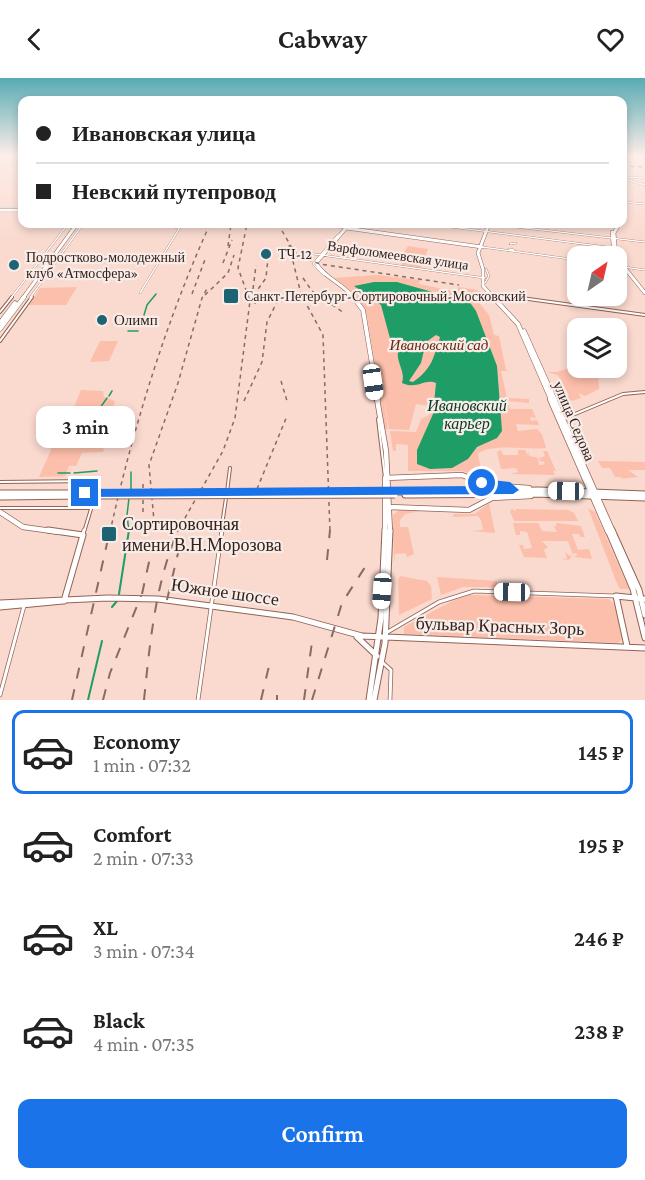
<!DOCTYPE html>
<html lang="en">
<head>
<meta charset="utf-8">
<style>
	body { margin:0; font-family:"Crimson Pro",serif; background:#f6f6f6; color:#222; height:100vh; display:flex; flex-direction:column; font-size:22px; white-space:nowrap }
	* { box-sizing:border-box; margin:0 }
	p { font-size:20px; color:#767676 }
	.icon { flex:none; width:33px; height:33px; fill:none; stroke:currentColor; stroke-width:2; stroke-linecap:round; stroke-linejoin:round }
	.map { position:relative; height:622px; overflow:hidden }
	.drawer { display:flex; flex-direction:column; background:#fff; flex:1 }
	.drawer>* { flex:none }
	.guide { position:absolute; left:18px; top:18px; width:609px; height:132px; border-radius:12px; box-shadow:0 3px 9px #0003; display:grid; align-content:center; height:132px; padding:0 18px; background:#fff }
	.needle { width:39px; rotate:34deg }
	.tools { position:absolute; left:567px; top:168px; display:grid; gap:12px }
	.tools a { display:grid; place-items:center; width:60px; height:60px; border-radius:12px; background:#fff; box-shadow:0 3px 9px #0003; font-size:30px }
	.end { position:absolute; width:27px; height:27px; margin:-14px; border:8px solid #1a73e8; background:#fff; box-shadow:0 0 0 3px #fff }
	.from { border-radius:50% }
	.bubble { position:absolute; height:42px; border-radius:12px; background:#fff; box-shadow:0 3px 9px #0003; font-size:20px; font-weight:600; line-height:42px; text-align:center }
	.car { position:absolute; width:18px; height:36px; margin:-18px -9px; border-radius:8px; box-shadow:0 0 4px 2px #0007; background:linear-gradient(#fff 24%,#345 0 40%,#fff 0 76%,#345 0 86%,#fff 0) }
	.guide b { display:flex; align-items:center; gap:21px; height:57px; font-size:22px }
	.guide b+b { border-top:2px solid #e0e0e0 }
	.guide i { width:15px; height:15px; background:#222 }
	ul { padding:10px 0 0; list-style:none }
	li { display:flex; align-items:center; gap:18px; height:84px; margin:0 12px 9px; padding:0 6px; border:3px solid transparent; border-radius:12px }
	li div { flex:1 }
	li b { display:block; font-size:22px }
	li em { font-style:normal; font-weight:600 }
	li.on { border-color:#1a73e8 }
	li>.icon { width:54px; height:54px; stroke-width:1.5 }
	.action { display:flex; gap:12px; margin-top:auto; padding:12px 18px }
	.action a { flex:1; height:69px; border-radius:12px; background:#1a73e8; color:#fff; font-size:24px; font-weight:600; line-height:69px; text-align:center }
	header { display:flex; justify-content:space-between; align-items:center; height:78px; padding:0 18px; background:#fff; font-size:27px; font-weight:600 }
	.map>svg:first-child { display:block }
	.green { fill:#fcbfab }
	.water { fill:#1e9d66; fill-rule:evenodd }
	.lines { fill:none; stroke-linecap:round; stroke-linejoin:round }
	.stream-far1 { stroke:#1e9d66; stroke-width:1.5 }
	.stream { stroke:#1e9d66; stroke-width:2 }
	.street-far2-casing { stroke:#926354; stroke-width:2 }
	.street-far1-casing { stroke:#926354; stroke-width:4 }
	.street-casing { stroke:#926354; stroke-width:4.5 }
	.secondary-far4-casing { stroke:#926354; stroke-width:3 }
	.secondary-far3-casing { stroke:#926354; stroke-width:4 }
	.secondary-far2-casing { stroke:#926354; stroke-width:5 }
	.secondary-far1-casing { stroke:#926354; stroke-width:6 }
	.secondary-casing { stroke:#926354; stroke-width:7 }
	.primary-far2-casing { stroke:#926354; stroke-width:4 }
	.primary-far1-casing { stroke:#926354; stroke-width:5 }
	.primary-casing { stroke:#926354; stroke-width:7 }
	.street-far2 { stroke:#fff; stroke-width:1.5 }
	.street-far1 { stroke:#fff; stroke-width:2 }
	.street { stroke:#fff; stroke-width:3 }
	.secondary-far4 { stroke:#fff; stroke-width:2 }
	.secondary-far3 { stroke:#fff; stroke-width:3 }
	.secondary-far2 { stroke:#fff; stroke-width:4 }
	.secondary-far1 { stroke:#fff; stroke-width:4.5 }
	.secondary { stroke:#fff; stroke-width:5 }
	.primary-far2 { stroke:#fff; stroke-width:3 }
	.primary-far1 { stroke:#fff; stroke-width:4 }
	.primary { stroke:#fff; stroke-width:5 }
	.rail-far1 { stroke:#856c64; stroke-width:1.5; stroke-dasharray:4 4; stroke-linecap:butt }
	.rail { stroke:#856c64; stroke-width:2; stroke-dasharray:11 11; stroke-linecap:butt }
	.primary-bridge-casing { stroke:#926354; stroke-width:7; stroke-linecap:butt }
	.primary-bridge { stroke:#fff; stroke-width:5 }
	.route { fill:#1a73e8 }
	.poi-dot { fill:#1e6374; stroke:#f7ece8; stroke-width:2 }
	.labels { text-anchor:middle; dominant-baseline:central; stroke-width:4.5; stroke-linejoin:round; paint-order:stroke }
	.far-poi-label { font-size:14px; fill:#35211b; stroke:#f7ece8; text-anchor:start }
	.far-street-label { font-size:14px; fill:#35211b; stroke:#f7ece8 }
	.poi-label { font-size:15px; fill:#35211b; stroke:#f7ece8; text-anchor:start }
	.park-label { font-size:15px; font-style:italic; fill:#672711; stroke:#f7ece8 }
	.street-label { font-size:15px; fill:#35211b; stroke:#f7ece8 }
	.water-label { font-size:16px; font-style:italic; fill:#053822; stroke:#f7ece8 }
	.near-poi-label { font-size:18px; fill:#35211b; stroke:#f7ece8; text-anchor:start }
	.near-street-label { font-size:18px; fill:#35211b; stroke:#f7ece8 }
</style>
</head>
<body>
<header><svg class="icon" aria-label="back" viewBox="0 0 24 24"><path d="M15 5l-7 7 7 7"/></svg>Cabway<svg class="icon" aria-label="heart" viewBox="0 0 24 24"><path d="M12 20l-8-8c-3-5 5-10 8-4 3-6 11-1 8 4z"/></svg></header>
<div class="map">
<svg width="645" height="622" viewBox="0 0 645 622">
	<rect width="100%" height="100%" fill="#fad9ce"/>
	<path class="green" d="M408,168L428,171L421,190L401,187L405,180L401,179Z
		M377,197L420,202L419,206L457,214L458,209C477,212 486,212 499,226L481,216L465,215L477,222L489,237L494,257L499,258L506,292L509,293H501L507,320L529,321V325L507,323L510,331H532L536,340L530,339L531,343L537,342L539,347L516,346L518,353L537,351L542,356L546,370C528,372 490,365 478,376L483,402L463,393H408V367L396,366V373H393L390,353L416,354L421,341L429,337L431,328L416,326L409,352L389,351L383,315L388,351H385L367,238L354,216L333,200Z
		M77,209L66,227H29L40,210Z
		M100,263H118L109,283L90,284Z
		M577,287L578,290H588L598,297L599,311L585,318L578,315L581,320L572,323L567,319L569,317L558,297L547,294H557Z
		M81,312L103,313L104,319L115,323L103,374L82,375L76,388H69L65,398L39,399L65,340H75L78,332H73Z
		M501,372L503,377H518V372H525L529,379L528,373L530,378L538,380L539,387H543L545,384L540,383L539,380L545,378L543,373H547L556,393H553L555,397L510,396L518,394L516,390L501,391L497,374Z
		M598,383L645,384V392H628L638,399L620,401L622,399H615L610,390H602Z
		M489,425L495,455L471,453L483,452L481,442L478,438L453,439L454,436H475Z
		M588,430L595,434L629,511H620L616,503Z
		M512,431L516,433V431L568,432L574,435L573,433L578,443H514L510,433Z
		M399,432L421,433L405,436L400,442V449H408L414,476L407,479L406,475L395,476L394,484L393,437Z
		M513,445H538L542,453L557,454L553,447L556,449V445L581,448L585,459H581L579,456H572L578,472L589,471L592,481L574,479L578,476L574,475L569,482L562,481L567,480L565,474L570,478L573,477L568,463H542L548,469L544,472L547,480L524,479L519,467H523L524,471L532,470L527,454L520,453V457H516Z
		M400,498L427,503L431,508L432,521L399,537L398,502Z
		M437,499L497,503V509H463L441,517Z
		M470,517L609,521L615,527L622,561L618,565L404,556V549L456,521Z"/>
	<path class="water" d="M374,204H397L443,217L459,218L471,226L476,233L497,288L502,353L497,360L477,369L468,381L452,390L430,391L417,386V372L433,336L436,305C425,300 417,312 402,305C406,294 396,284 398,274L391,264L381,227L354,208ZM436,257L440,259C434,279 432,291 413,304L409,303L421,285L426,264Z"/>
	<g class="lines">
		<path class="stream-far1" d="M144,237L147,227L156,216
			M128,253H138
			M109,318L112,313
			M100,330L107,320
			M106,343H109
			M70,344H77
			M80,344L104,343
			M131,394V412
			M58,395H70
			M74,395L97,393
			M129,420L127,437L129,454"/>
		<path class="stream" d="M119,516L129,452
			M112,529L117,523
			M88,622L102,563"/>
		<defs>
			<path id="street-far2" d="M637,78L645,83
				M622,84H645
				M9,88H22
				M0,93L22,78
				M622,99L645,100
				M625,101L645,107
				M622,124L645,126
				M0,129H22
				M0,134H22
				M166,146L178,150
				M315,146L346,150
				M428,146L614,170
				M490,146L645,164
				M510,166L516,165
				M482,169L578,182
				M509,171L514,172
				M307,175L485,200
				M42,182L50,178
				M616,188L645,192
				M324,197L313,186L338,157
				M485,205L489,198L486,191
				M140,215L182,146
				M489,215L525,220
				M11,220L68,146
				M30,220L83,146"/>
			<path id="street-far1" d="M514,219L645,237
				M0,234L12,219
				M0,263L32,219
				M371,294L375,321
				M378,341L385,400
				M563,341L623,316L645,314
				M0,404L92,403L97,407L96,413
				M227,414L230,390
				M0,430H91
				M84,454L95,418
				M221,454L226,420"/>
			<path id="street" d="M83,456L84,452
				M386,555L439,524L474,513L616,518
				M382,584L391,592L390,622
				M0,617L24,528
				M198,622L222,452"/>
			<path id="secondary-far4" d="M622,122V140
				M0,132H22"/>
			<path id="secondary-far3" d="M489,146L478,175L483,191V208L494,220
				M612,154L614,178
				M616,178L614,155L619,146
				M616,179L645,215
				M354,220C344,206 324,200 316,185L346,150L482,169"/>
			<path id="secondary-far2" d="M353,219L363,232L378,322
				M493,219L518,246L551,322
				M524,253L555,322"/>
			<path id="secondary-far1" d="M377,321L386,373L390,454
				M550,321L608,454
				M554,321L613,454
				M389,429L469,432L492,420L531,418
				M0,434L23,449L59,454
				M385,454V400L462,397L488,407L529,410"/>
			<path id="secondary" d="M48,452L83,457L64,523
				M608,452L633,511L645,560
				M612,452L639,512L645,537
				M0,525L108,520L158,521L293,539L362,558L645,570
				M0,529L63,523
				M357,559L377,578
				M627,568L616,518L645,521
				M369,622L381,540L385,452
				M374,622L385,565L390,452"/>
			<path id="primary-far2" d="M23,220L77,146"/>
			<path id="primary-far1" d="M0,245L15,225
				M0,251L24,219"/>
			<path id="primary" d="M395,414L539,412L645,416
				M0,415H85
				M405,417L535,416L645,420
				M0,419L83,418"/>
		</defs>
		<use href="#street-far2" class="street-far2-casing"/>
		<use href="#street-far1" class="street-far1-casing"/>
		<use href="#street" class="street-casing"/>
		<use href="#secondary-far4" class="secondary-far4-casing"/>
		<use href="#secondary-far3" class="secondary-far3-casing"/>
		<use href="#secondary-far2" class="secondary-far2-casing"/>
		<use href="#secondary-far1" class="secondary-far1-casing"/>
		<use href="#secondary" class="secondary-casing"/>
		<use href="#primary-far2" class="primary-far2-casing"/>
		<use href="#primary-far1" class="primary-far1-casing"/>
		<use href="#primary" class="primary-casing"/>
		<use href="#street-far2" class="street-far2"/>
		<use href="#street-far1" class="street-far1"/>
		<use href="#street" class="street"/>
		<use href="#secondary-far4" class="secondary-far4"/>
		<use href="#secondary-far3" class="secondary-far3"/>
		<use href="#secondary-far2" class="secondary-far2"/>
		<use href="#secondary-far1" class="secondary-far1"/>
		<use href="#secondary" class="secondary"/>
		<use href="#primary-far2" class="primary-far2"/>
		<use href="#primary-far1" class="primary-far1"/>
		<use href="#primary" class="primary"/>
		<path class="rail-far1" d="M622,88L645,89
			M278,146L288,163L301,216L323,257L330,454
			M290,167L298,178L320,186L459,207
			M228,168L231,146
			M223,185L232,162
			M303,200L312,213L344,235
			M253,211L256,187
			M192,216L206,179
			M205,217L228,195L234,177
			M255,226L256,214L266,200L268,180
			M281,303L287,323
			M244,323L262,284L267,244L278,222
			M143,406V436
			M257,411L287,338
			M110,454C133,350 166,243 210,146
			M155,454L149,387L178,305L202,220L208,209
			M177,454L223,373L235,340L250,223L238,190L247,146"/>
		<path class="rail" d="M327,482L330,452
			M142,516L156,452
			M167,522L182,458
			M277,617V622
			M72,622L110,452
			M103,622L110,595L141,518
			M144,622C150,564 155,507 178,452
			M261,622L269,588
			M304,622L312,564
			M312,622L342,525L367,486"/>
		<defs>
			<path id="primary-bridge" d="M85,415L323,414
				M83,418L395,417"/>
		</defs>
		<use href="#primary-bridge" class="primary-bridge-casing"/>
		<use href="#primary-bridge" class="primary-bridge"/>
	</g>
	<linearGradient id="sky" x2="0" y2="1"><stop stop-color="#57abb4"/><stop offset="0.47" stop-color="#fdeee9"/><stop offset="1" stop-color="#fdeee9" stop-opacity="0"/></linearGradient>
	<rect width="645" height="165" fill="url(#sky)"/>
	<path class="route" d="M482,401L510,404L519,412L513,416L85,419L79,415L85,411L478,408V402Z"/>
	<g class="poi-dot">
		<circle cx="266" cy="176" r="6"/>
		<circle cx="14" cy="187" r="6"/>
		<rect x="223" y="210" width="16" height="16" rx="3"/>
		<circle cx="102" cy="242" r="6"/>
		<rect x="101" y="448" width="16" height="16" rx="3"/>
	</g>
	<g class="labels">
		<g class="far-poi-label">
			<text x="278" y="176">ТЧ-12</text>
			<text x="26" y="179">Подростково-молодежный<tspan x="26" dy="16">клуб «Атмосфера»</tspan></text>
			<text x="244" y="218">Санкт-Петербург-Сортировочный-Московский</text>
		</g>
		<g class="far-street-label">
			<text transform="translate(398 177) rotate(8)">Варфоломеевская улица</text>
		</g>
		<g class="poi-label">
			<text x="114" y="242">Олимп</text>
		</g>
		<g class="park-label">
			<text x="439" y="267">Ивановский сад</text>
		</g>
		<g class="street-label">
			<text transform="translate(574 343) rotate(67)">улица Седова</text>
		</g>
		<g class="water-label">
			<text x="467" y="327">Ивановский<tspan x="467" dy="18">карьер</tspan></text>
		</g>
		<g class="near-poi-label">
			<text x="122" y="446">Сортировочная<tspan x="122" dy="21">имени В.Н.Морозова</tspan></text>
		</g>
		<g class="near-street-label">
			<text transform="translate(225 514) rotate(8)">Южное шоссе</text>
			<text transform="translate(500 548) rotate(2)">бульвар Красных Зорь</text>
		</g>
	</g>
</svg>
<div class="tools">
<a><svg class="needle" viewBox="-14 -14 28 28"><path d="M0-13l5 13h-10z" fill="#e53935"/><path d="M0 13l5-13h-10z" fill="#767676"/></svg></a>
<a><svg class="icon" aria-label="layers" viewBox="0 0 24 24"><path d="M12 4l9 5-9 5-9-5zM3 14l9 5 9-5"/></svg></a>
</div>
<i class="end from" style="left:482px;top:405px"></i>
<i class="end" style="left:85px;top:415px"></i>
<div class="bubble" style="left:36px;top:328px;width:99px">3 min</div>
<i class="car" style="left:373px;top:304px;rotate:172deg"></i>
<i class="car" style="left:566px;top:413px;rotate:271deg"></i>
<i class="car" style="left:382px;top:513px;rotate:184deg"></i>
<i class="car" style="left:512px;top:514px;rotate:271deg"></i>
<div class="guide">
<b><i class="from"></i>Ивановская улица</b>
<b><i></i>Невский путепровод</b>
</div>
</div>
<section class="drawer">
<ul>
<li class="on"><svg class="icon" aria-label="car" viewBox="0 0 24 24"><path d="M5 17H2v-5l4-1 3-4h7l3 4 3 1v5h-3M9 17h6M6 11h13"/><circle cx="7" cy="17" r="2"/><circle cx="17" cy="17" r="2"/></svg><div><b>Economy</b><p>1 min · 07:32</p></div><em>145 ₽</em></li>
<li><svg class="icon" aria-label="car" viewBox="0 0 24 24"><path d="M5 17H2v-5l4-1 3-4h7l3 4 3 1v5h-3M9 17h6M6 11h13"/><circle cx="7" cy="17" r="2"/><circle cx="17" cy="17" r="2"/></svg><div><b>Comfort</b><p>2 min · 07:33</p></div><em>195 ₽</em></li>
<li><svg class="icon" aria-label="car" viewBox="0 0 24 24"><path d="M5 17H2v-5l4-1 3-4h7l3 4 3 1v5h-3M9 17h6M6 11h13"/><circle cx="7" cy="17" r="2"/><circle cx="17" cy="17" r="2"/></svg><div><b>XL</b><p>3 min · 07:34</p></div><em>246 ₽</em></li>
<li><svg class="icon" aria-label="car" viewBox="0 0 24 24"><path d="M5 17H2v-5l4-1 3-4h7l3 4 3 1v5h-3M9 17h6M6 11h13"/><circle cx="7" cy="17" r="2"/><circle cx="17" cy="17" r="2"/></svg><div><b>Black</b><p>4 min · 07:35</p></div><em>238 ₽</em></li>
</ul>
<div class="action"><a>Confirm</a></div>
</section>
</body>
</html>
